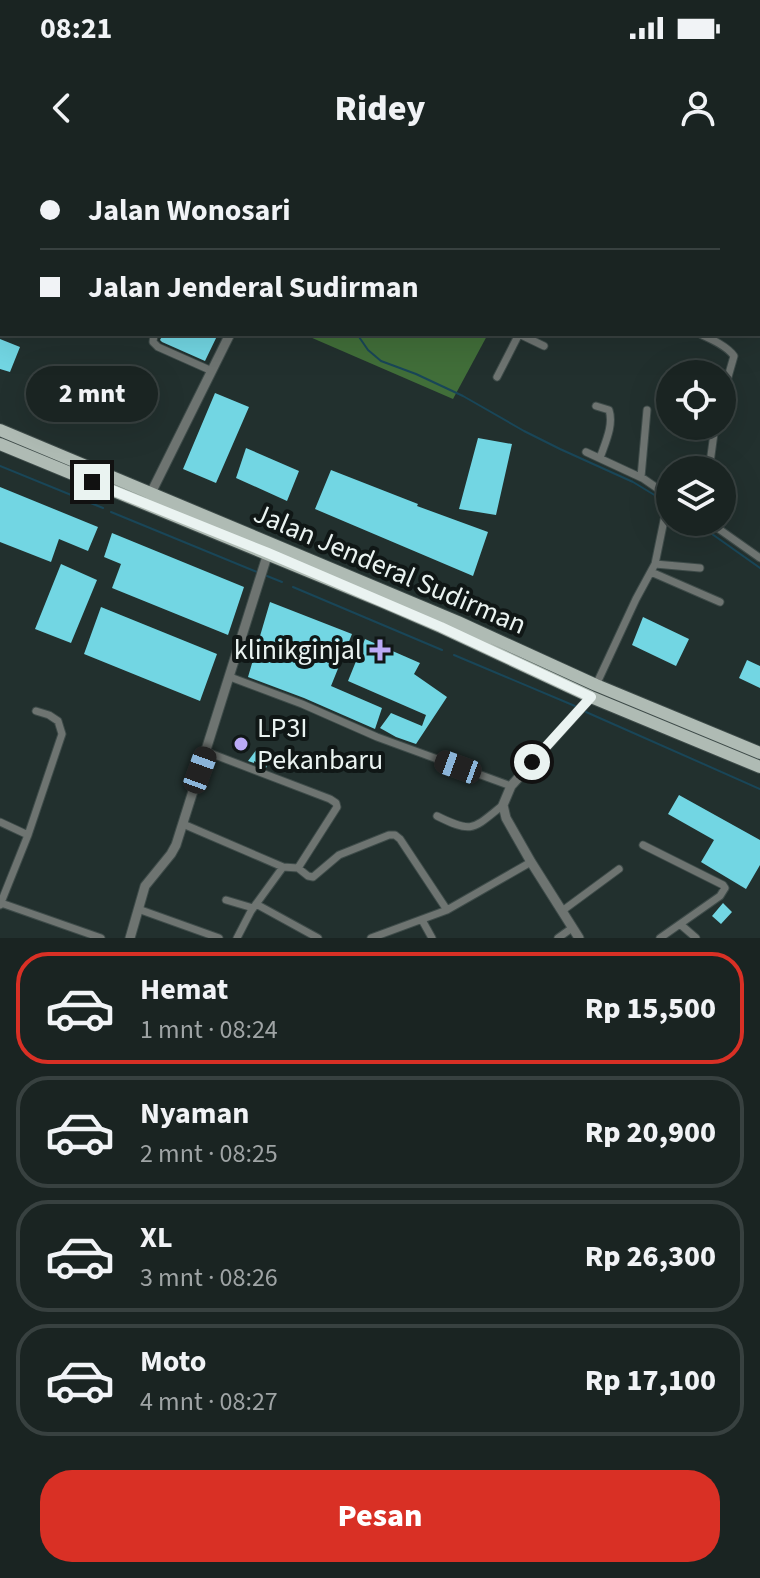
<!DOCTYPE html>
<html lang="id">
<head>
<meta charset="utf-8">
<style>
	body { margin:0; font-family:"Source Sans 3",sans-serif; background:#27302f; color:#f1f3f6; height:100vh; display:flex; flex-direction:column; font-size:30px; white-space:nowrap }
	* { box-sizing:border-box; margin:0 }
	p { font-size:26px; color:#9fa4a5 }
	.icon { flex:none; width:44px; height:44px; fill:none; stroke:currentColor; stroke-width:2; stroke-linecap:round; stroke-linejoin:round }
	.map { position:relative; height:778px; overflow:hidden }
	.panel { display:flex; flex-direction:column; background:#1a2422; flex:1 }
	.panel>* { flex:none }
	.guide { position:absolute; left:0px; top:0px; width:760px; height:176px; box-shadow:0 8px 32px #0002,0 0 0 2px #384140; display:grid; align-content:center; height:176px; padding:0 40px; background:#1a2422 }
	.buttons { position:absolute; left:656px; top:200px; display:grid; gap:16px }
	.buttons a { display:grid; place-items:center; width:80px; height:80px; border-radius:50%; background:#1a2422; box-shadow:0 8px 32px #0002,0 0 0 2px #384140; font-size:40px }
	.end { position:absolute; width:36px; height:36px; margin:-18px; border:10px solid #eaf3f1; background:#111; box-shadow:0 0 0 4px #111 }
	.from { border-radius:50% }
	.bubble { position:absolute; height:56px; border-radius:28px; background:#1a2422; box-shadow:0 8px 32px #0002,0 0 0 2px #384140; font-size:26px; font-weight:800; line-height:56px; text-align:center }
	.car { position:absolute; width:24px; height:48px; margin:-24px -12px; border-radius:10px; box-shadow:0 0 6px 2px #0007; background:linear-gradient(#222 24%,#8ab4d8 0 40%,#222 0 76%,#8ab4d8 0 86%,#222 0) }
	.guide b { display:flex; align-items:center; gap:28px; height:76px; font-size:30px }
	.guide b+b { border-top:2px solid #384140 }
	.guide i { width:20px; height:20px; background:#f1f3f6 }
	ul { padding:14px 0 0; list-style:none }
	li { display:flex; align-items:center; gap:24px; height:112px; margin:0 16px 12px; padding:0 24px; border:4px solid #384140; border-radius:32px }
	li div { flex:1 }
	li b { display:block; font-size:30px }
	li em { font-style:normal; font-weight:800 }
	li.current { border-color:#d93025 }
	li>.icon { width:72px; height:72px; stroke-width:1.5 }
	.action { display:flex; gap:16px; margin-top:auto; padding:16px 40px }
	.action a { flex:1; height:92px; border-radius:32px; background:#d93025; color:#fff; font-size:32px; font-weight:800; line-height:92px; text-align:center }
	.status { display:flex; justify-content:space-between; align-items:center; height:56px; padding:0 40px; background:#1a2422; direction:ltr }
	.status svg { height:22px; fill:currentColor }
	header { display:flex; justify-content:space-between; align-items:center; height:104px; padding:0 40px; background:#1a2422; font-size:36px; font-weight:800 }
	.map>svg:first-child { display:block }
	.forest { fill:#416e39 }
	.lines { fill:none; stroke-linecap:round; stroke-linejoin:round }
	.stream { stroke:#194658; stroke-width:2 }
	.building { fill:#72d6e3 }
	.minor-casing { stroke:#3e4b49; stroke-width:9 }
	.tertiary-casing { stroke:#3e4b49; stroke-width:11 }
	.primary-casing { stroke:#3e4b49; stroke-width:14 }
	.minor { stroke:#6e7471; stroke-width:7 }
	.tertiary { stroke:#6e7471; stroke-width:9 }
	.primary { stroke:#afbbb4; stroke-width:12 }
	.route { stroke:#eaf3f1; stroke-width:10 }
	.poi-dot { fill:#bbaaf6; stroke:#101716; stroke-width:3 }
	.labels { text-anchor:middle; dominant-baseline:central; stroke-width:8; stroke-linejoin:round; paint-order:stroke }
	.street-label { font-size:28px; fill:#eaf3f1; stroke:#101716 }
	.poi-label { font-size:28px; fill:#eaf3f1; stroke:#101716; text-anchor:end }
</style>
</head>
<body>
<div class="status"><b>08:21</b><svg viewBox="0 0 49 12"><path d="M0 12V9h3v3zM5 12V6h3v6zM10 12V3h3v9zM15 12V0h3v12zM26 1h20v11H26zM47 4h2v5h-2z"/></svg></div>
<header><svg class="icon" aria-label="back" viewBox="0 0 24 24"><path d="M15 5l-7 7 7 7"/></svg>Ridey<svg class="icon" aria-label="person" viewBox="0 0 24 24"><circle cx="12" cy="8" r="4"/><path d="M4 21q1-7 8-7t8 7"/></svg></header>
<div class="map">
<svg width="760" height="778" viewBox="0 0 760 778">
	<rect width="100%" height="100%" fill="#22302e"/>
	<path class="forest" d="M303,174H488L453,239Z"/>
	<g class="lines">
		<path class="stream" d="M111,0V2
			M357,174L368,190L381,201L416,214L463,236L524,271L560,289L633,322L666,342
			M0,306L103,348
			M111,352L257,412
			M695,362L760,408
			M267,416L282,422
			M293,427L442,490
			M454,495L575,546
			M586,552L760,629"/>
	</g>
	<path class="building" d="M163,174H177L184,177L185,174H218L205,201L162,182L160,180Z
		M0,179L20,187L10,212L0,209Z
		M215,233L249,247L216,323L183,309Z
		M478,278L512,284L496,355L459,349Z
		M246,288L299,311L287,341L236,318Z
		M331,310L418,344L417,346L488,372L473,416L315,349Z
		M0,327L98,367L88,391L59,379L51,402L0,382Z
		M112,373L244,427L228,475L112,428L121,404L104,397Z
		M61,404L97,420L71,483L35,469Z
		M270,442L352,474L331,526L382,548L375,569L304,538L248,517Z
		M101,447L217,494L200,541L84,494Z
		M643,457L689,479L676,506L632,485Z
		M365,479L420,503L414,514L447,537L416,584L396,577L380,568L391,553L422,566L426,555L348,521Z
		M747,500L760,506V528L739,518Z
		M257,589L271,596L266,608L254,601V603L248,601Z
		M679,635L760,680V705L746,729L701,702L714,680L668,654Z
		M723,743L732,752L721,764L712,756Z"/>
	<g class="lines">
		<defs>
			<path id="minor" d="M117,0L118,2
				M685,0L686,2
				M22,2L23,0
				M178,2L179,0
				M227,2L228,0
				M538,2L539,0
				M0,62L2,57
				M758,87H760
				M154,174L153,182L158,187L212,211
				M700,174C711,179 727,186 734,196L722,238
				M497,217L519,174L544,186
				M596,246L609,250C614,265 605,283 600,298
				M647,250L641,317L670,337
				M586,292L642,318
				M709,310L715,266
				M709,362L760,398
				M655,404L700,408
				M651,412L720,442
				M230,517L302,544L377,577L511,626
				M596,525L636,439L655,404L669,336
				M207,592L330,639L336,643L337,647L298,708
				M437,656C473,674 473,669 503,645
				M0,662L28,675
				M183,664L283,707L298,708
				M643,685L723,725L725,728L720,736L660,778
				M298,708L308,716L313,717L339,695L389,675H395L400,679L447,750
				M226,740L253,748
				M1,743L101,778
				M256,744L318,778
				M0,745L28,675L62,574L58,561L49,555L36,551
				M138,749L219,778
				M562,751L619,709
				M422,760L432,778
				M681,765L696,778
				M237,778L251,751L283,707
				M371,778L447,750L531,702
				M558,778L572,768"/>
			<path id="tertiary" d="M316,2L317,0
				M151,333L230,174
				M130,778L145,726L171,694L176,685L268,393
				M579,778L531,702L506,658L503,645L511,626L591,537"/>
			<path id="primary" d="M0,270L458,462L596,525L760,593
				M0,284L383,442L441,467L591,537L760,607"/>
		</defs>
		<use href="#minor" class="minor-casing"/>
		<use href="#tertiary" class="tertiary-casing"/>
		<use href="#primary" class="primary-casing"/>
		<use href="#minor" class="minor"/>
		<use href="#tertiary" class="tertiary"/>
		<use href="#primary" class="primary"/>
	</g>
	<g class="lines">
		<path class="route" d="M92,322L268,393L441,467L591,537L532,602"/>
	</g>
	<g class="poi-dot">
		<path d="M376 478h8v8h8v8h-8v8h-8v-8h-8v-8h8z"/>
		<circle cx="241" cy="584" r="8"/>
	</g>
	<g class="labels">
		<g class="street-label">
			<text transform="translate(390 409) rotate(23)">Jalan Jenderal Sudirman</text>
		</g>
		<g class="poi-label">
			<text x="362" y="490">klinikginjal</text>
			<text x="257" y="568" text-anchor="start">LP3I<tspan x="257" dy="32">Pekanbaru</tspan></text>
		</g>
	</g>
</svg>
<div class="buttons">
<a><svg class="icon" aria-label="locate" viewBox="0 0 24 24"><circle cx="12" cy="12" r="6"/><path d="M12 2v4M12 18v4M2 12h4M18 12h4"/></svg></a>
<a><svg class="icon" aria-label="layers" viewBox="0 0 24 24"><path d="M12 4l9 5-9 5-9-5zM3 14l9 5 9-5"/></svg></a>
</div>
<i class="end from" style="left:532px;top:602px"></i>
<i class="end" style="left:92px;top:322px"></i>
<div class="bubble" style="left:26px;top:206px;width:132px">2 mnt</div>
<i class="car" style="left:458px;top:607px;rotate:290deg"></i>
<i class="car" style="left:200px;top:610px;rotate:20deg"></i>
<div class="guide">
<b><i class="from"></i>Jalan Wonosari</b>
<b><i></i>Jalan Jenderal Sudirman</b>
</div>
</div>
<section class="panel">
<ul>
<li class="current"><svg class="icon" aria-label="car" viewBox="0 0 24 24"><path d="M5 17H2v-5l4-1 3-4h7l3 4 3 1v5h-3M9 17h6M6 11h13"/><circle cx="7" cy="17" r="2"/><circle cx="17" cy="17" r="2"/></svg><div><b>Hemat</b><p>1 mnt · 08:24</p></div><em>Rp 15,500</em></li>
<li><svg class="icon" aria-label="car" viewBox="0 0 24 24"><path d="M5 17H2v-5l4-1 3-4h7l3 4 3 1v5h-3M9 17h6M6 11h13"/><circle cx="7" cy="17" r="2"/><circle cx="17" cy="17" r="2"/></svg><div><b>Nyaman</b><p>2 mnt · 08:25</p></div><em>Rp 20,900</em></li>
<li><svg class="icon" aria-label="car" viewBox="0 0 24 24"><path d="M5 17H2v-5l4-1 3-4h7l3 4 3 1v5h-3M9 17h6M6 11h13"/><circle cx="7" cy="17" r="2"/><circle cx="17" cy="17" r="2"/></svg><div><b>XL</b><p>3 mnt · 08:26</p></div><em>Rp 26,300</em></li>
<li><svg class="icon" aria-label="car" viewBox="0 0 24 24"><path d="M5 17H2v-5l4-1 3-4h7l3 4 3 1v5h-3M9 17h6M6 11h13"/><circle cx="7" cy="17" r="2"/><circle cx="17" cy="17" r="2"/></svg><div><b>Moto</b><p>4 mnt · 08:27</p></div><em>Rp 17,100</em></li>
</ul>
<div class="action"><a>Pesan</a></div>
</section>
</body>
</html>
